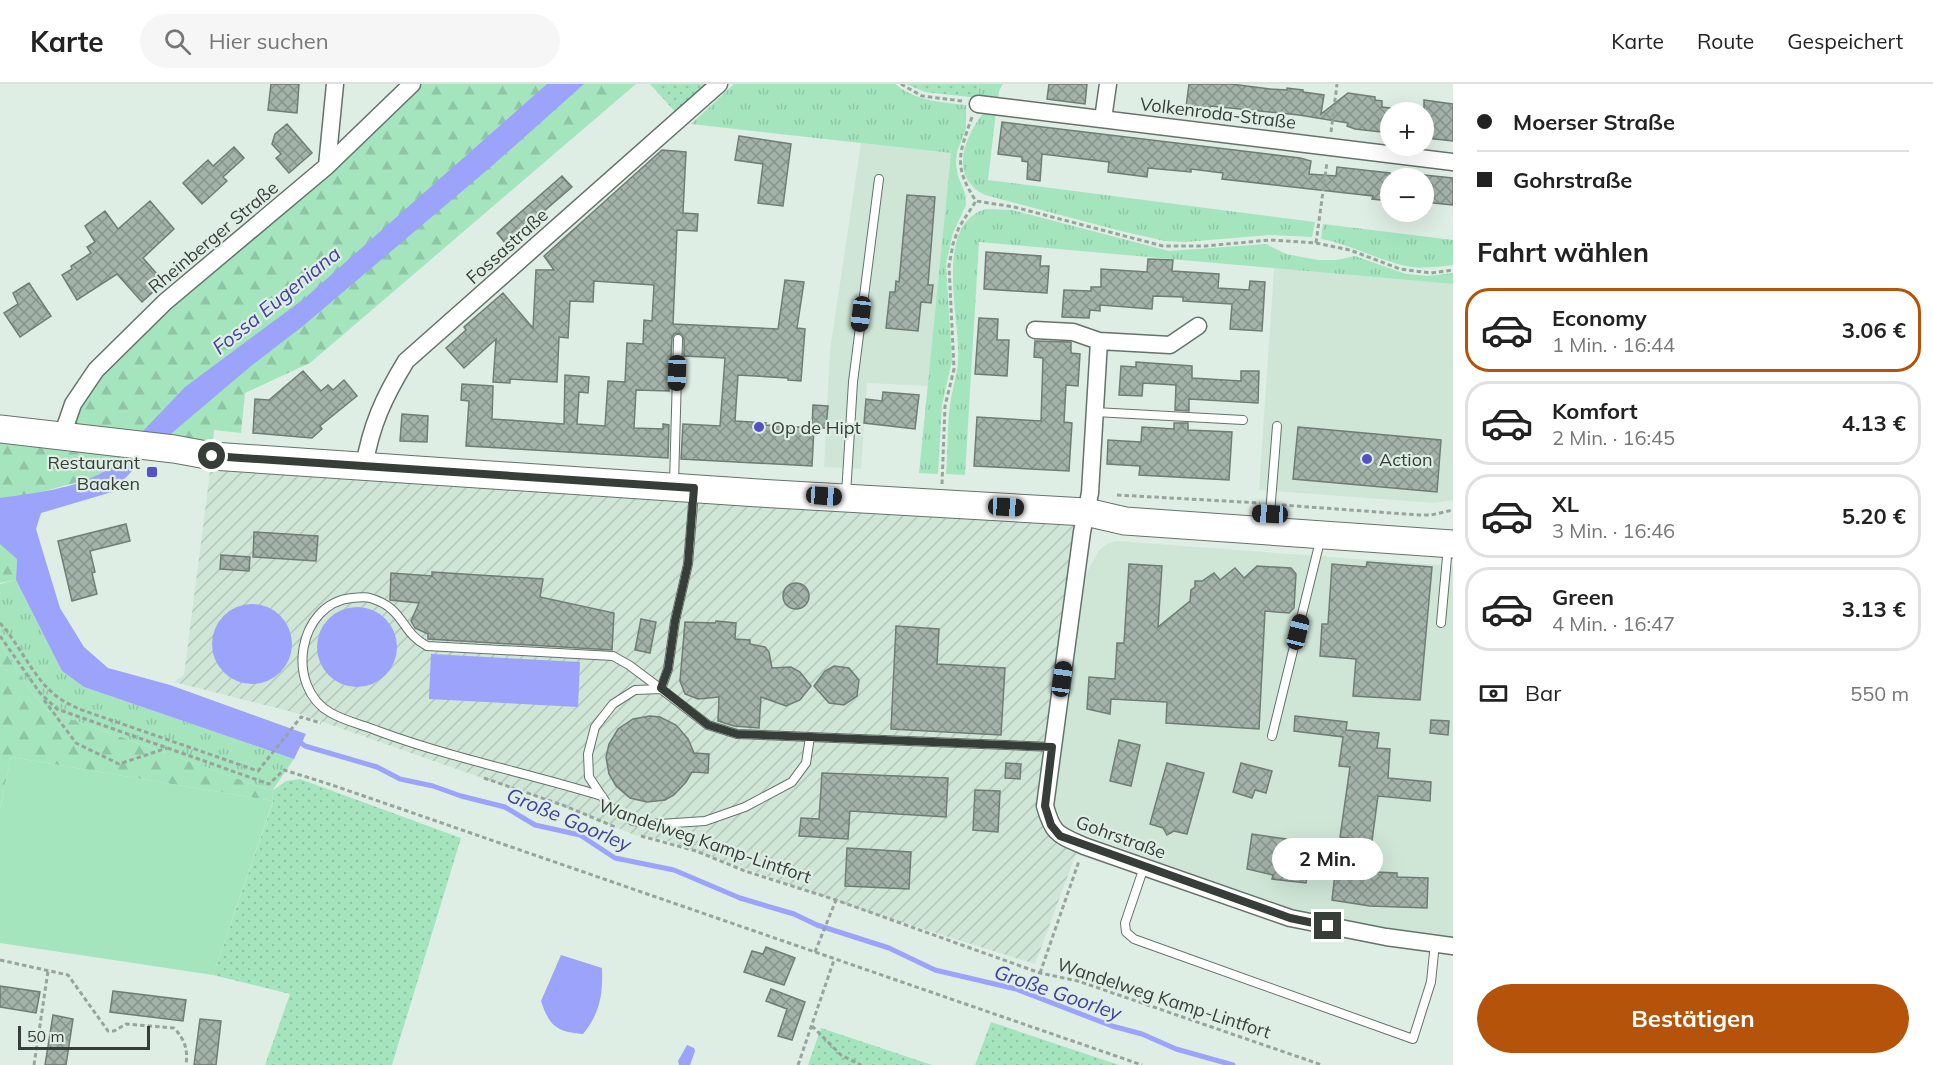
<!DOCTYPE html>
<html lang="de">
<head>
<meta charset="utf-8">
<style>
	body { margin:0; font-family:Mulish,sans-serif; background:#f6f6f6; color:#222; height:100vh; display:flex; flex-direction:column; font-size:22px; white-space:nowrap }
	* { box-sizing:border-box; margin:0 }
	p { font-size:20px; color:#767676 }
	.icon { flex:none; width:33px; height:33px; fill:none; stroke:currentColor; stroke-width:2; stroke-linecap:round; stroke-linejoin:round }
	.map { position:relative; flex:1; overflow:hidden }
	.panel { display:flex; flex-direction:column; background:#fff; width:480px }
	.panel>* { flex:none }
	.banner { display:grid; align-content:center; height:132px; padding:0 24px; background:#fff }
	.buttons { position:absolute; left:1380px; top:18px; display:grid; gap:12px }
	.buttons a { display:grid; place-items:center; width:54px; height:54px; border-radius:50%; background:#fff; box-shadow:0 6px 24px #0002; font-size:30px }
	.scale { position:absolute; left:18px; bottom:15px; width:132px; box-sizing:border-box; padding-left:6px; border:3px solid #373d39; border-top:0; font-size:16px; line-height:21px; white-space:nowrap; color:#373d39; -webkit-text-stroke:4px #dfeee4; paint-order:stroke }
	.end { position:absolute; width:27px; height:27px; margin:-14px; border:8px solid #373d39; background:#fff; box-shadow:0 0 0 3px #fff }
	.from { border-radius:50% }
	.bubble { position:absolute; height:42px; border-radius:21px; background:#fff; box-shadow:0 6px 24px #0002; font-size:20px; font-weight:700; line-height:42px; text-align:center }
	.car { position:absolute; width:18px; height:36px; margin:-18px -9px; border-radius:8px; box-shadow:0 0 4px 2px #0007; background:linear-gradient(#222 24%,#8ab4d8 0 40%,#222 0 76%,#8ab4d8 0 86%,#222 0) }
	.banner b { display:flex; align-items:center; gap:21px; height:57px; font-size:22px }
	.banner b+b { border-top:2px solid #e0e0e0 }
	.banner i { width:15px; height:15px; background:#222 }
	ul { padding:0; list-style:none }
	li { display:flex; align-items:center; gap:18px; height:84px; margin:0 12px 9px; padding:0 12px; border:3px solid #e0e0e0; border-radius:24px }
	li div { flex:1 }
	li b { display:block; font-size:22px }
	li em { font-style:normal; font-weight:700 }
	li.active { border-color:#b45309 }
	li>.icon { width:54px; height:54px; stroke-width:1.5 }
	h2 { padding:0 24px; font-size:27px; line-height:72px }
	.pay { display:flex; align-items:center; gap:15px; height:66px; padding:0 24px; font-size:22px }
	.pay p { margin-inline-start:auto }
	.button { display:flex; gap:12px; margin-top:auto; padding:12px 24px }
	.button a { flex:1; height:69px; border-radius:36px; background:#b45309; color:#fff; font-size:24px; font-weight:700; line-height:69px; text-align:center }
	header { display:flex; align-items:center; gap:36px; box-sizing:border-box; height:84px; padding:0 30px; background:#fff; border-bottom:2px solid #e0e0e0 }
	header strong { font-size:28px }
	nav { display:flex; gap:33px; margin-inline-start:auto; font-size:21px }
	.search { width:420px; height:54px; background:#f6f6f6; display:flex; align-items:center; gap:15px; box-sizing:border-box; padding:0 21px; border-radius:33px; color:#767676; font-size:22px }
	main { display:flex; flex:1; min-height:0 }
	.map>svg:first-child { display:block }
	.built { fill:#cfe6d7 }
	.industrial { fill:url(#industrial-furrows) }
	.grass { fill:url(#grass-tufts) }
	.forest { fill:url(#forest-firs) }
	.park { fill:url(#park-dots) }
	.pitch { fill:#a4e5be }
	.water { fill:#9ba3fb }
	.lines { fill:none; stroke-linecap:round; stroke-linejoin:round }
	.stream { stroke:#9ba3fb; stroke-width:5 }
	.building { fill:url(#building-cross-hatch); stroke:#6f7d74; stroke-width:1.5 }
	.lane-casing { stroke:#65726a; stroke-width:10 }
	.street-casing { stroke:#65726a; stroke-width:19 }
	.primary-casing { stroke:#65726a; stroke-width:29 }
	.path { stroke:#98a39c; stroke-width:3; stroke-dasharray:4.5 3; stroke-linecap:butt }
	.lane { stroke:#fff; stroke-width:8 }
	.street { stroke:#fff; stroke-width:16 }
	.primary { stroke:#fff; stroke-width:27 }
	.route { stroke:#373d39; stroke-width:8 }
	.poi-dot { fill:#5451c8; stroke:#dfeee4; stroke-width:2 }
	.labels { text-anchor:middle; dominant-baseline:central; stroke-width:4.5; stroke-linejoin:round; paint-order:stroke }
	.street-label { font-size:18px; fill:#373d39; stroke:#dfeee4 }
	.poi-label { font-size:18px; fill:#373d39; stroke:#dfeee4; text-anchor:start }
	.water-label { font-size:20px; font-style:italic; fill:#413ea1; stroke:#dfeee4 }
</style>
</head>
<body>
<header>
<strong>Karte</strong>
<div class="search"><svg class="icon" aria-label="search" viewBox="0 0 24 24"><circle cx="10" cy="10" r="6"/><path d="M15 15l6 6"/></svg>Hier suchen</div>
<nav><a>Karte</a><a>Route</a><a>Gespeichert</a></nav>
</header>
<main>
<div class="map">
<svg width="1453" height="981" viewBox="0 0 1453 981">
	<defs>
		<pattern id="industrial-furrows" width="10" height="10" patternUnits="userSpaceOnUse" patternTransform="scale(1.5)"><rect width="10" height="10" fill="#cfe6d7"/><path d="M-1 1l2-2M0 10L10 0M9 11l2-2" fill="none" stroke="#b2c6b9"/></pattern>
		<pattern id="grass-tufts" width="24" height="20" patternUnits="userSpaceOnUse" patternTransform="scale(1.5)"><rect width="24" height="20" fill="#a4e5be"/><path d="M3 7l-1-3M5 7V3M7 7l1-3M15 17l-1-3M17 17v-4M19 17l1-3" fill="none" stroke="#8ec5a4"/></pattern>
		<pattern id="forest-firs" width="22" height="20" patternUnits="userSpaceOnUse" patternTransform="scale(1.5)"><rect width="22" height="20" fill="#a4e5be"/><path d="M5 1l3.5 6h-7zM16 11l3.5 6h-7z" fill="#8ec5a4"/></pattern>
		<pattern id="park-dots" width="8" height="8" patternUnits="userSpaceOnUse" patternTransform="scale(1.5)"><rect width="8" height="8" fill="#a4e5be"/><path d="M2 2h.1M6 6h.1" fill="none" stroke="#8ec5a4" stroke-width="1.8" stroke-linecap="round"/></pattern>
		<pattern id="building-cross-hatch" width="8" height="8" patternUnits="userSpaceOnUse" patternTransform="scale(1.5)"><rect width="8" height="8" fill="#a4b3aa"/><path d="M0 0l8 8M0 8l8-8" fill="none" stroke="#86938b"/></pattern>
	</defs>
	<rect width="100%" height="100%" fill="#dfeee4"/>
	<path class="built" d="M861,59L951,69L928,302L867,299L861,385L824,383L830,266Z
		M1274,184L1453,200V416L1434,419L1259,406Z
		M1116,457L1453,482V853L1382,846L1295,830L1066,743L1054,723L1059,659L1080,524L1087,488L1099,466L1107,460Z"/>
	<path class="industrial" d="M212,372L1086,435L1048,726L1077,767L1035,880L850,822L665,756L634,751L590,732L300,630L174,598L184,591Z"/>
	<path class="grass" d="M734,0H895C916,17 939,18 966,21V44L957,68L956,80L958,92L965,109L966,121L953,149L946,180L952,277L942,321L938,390L919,389L951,69L691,40Z
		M977,0H1003L999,7L998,16L978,14L979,5Z
		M985,27L996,28L988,96L1315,138L1312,153L1270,151L1185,158L1165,157L1121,147L985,111C948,93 964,52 985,27Z
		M986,125L1012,126L1169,167L1266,160L1286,170L1318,176H1336L1355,172L1406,190L1428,192L1453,189V200L979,158L965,391L946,390C948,367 947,344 950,321C952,306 957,292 958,276C961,237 932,140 986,125Z
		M1323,140L1453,156V181C1437,183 1422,185 1406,182C1377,176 1350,160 1321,155Z
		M16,496L62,587L84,603L294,675L272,707L48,627L32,608L0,560V500Z"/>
	<path class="forest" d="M412,0H636L310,279L245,309L241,349L214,346L212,372L130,362L105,387L93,394L41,408L17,475L16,496L0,499V345L62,352L96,286Z
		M0,560L32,608L48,627L272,707L273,717L11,673L0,724Z"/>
	<path class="park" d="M650,0H712L678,31Z
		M906,0H977L979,5L978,14L925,8Z
		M300,695L461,754L392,981H265L290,910L213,891L273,718L272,707L286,697Z
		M991,938L1119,981H975Z
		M821,944L932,981H808Z"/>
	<path class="pitch" d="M11,673L273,717L213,891L0,859V724Z"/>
	<path class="water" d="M547,0H584L493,81L303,242L251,282L153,365L112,408L41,429L36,445L60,524L84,563L108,584L170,601L306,650L294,675L84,603L62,587L16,496L17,475L0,460V414C34,409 75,405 105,387L185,303L305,214Z
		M212 560a40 40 0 1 1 80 0a40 40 0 1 1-80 0Z
		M317 563a40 40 0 1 1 80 0a40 40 0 1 1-80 0Z
		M431,570L580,578L578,623L429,615Z
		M561,871L602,884C603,911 600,929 583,950C557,948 549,942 541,917Z
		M687,961L694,964L695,967L690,981H679L678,977Z"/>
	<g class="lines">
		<path class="stream" d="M296,655L305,662L377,683L400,695L433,702L461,712L505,723L535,741L580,751L615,774L674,786L740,814L794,830L817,841L889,864L935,886L1016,905L1112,942L1142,950L1176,965L1233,981"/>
	</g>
	<path class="building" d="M271,0H299L297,29L268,26Z
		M1049,0H1087L1085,20L1047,15Z
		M1189,0H1231L1270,5L1287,6V4L1303,6V8L1324,11L1321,30L1348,9L1375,13V16L1382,17V23L1390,24V49L1355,45L1347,42L1348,39L1299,31L1210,22V25L1186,23Z
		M1424,16L1453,20V57L1426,54L1429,33L1424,32Z
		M1002,38L1300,74L1311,77L1309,90L1336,92L1337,83L1390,89V117L1372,115L1373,112L1222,95L1223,89L1191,85V88L1148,84L1147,93L1108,88L1109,78L1042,70L1040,97L1027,95L1028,78L1022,77V73L998,70Z
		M287,40L312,69L289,89L276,74L281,70L272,60L275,50Z
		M739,52L791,60L783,122L758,119L763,80L735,76Z
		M234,63L244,74L223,93L227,97L202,120L183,99L208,76L213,82Z
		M662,66L686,68L683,129L698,130L697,147L677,146L673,240L778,245L785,196L804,198L797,244L805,245L801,297L788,296V294L738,291L735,337L766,339L765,341L814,344L812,382L681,375L683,340L720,342L725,274L684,272V255L679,249L674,250L672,254L669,307L636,306L634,344L663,345V340L669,341L668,374L466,362L469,317L461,316L462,300L493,302L492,335L564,340L565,291L589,293L588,309L579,308L577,340L605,342L608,297L625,298L627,259L643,260L644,236L652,237L654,201L594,197L593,218L570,217L568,254L559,253L557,298L510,295V299L493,298L496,255L464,284L446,264L466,246L464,243L503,209L533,244L536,186H554L544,172Z
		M1424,91L1453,94V121L1424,118Z
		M562,92L572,103L506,160L497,149Z
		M907,111L935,113L928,201H933L931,219L921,218L918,247L886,244L890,208H895L896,197L899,198Z
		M150,117L174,145L143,174L164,198L142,218L117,190L77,216L62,191L72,185L71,182L91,169L87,163L95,158L85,142L105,127L118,145Z
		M986,168L1041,172L1040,182H1049L1047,209L984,205Z
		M1148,175L1173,176L1172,187L1219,190L1218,204L1249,206L1250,197L1265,198L1262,247L1230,245L1232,220L1183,217V213L1153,212L1152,225L1100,221V227L1090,226L1089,234L1062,233L1064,206L1091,207V203H1101V185L1147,188Z
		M29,199L51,232L20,253L4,229L18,220L13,209Z
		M979,234L998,235L997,256H1009L1007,292L975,290Z
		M1035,257L1071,258V269L1080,270L1078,302L1066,301L1064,338L1072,339L1069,387L974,382L977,333L1041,337L1043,274L1034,273Z
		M1136,278L1192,282V294L1241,297V287H1259L1258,319L1189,315V327L1175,326L1176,301L1143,299L1142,312L1119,311L1121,282L1136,283Z
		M303,287L321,307L328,301L333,306L344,296L357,312L320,342L322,345L312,354L253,349L255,315L269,316Z
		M883,308L919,311L915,345L864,339L866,315L882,317Z
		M813,321L828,322L826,344H812Z
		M402,330L428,332L427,358L400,357Z
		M1174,339H1188V346L1232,348L1229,396L1139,391L1140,382L1107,380L1108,356L1141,358L1142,343L1174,345Z
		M1298,343L1441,356L1437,408L1293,395Z
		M126,440L130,457L90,467L95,488L92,489L97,510L72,517L58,457Z
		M254,448L318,452L316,477L253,473Z
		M221,471L250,473L249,487L220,485Z
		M1367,478L1432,483L1420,616L1353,612L1356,575L1320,572L1322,540H1328L1332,480L1366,483Z
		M1129,480L1162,482L1158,543L1190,517L1191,506L1195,503V497H1202L1214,489L1220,496L1235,484L1244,494L1257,482L1291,484L1296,490L1294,524L1289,529L1265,527L1259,645L1166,639L1167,618L1111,615L1110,630L1087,625L1089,593L1115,595L1117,559H1124Z
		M432,488L543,495L540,513L614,529L612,566L428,555V550L415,544L411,537L419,519L390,516L391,489L432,492Z
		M783 512a13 13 0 1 1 26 0a13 13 0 1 1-26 0Z
		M641,535L656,538L650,569L635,566Z
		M716,537L736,539L735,555L750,556V560L765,563L769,568L772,584L791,583L800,588L811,602L800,616L786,622L761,613L759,644L734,642L718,637L719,613L698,615L685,610L680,597L685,538L715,539Z
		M896,542L939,545L937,580L1005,584L1001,651L891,645Z
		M834,582L849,584L859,596L857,612L844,621L829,619L814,602L825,587Z
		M650,632L660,633L676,641L688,655L694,669L709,670L708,689L692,688L686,698L674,711L665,716L647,718L630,714L616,702L609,690L606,673L609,660L618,645L633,635Z
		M1295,632L1347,638L1346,646L1379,649L1377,664L1390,665L1388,694L1431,698L1430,717L1378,712L1372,757L1340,753L1350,683L1339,682L1343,653L1294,647Z
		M1431,636L1449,637L1448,651L1430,649Z
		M1119,656L1140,661L1131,702L1110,697Z
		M1006,679L1021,680L1020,695L1005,694Z
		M1167,679L1204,689L1187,750L1174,747L1167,751L1163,744L1150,740Z
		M1241,679L1272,687L1266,709L1255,706L1252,714L1233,708Z
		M822,689L948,694L946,733L850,727L848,755L799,752L801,734L819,735Z
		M975,706L1000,707L998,748L973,746Z
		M1252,750L1286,755L1285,764L1338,776V782H1364L1376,785V788L1397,789V793L1428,794L1427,824L1370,822L1332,816L1335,790L1308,786L1306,799L1272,795L1273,791L1247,785Z
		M847,764L911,768L909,805L845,802Z
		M766,863L795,874L784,901L744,888L752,867L763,870Z
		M0,902L40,908L36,929L0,923Z
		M771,905L805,918L792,956L778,952L787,925L766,917Z
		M113,907L186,916L183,937L110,928Z
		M53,931L73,935L66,981H45Z
		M200,935L221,937L216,981H194Z"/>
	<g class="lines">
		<defs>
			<path id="lane" d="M1095,328L1243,336
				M674,399L678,255
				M846,410L853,298L879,95
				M1270,430L1277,342
				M1441,539L1448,462
				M1272,652L1321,453
				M810,653L806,679L792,698L745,723L705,737L660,740L633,737L609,723L589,693L588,670L595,643L613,620L635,606L661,605L708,641L737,650L1052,663
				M602,712C528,689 451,674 378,647C363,641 345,637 331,629C284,603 298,519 352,514C358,514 364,512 370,514C405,524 400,548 427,562L613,572L629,581L661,605L668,585L675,537L688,480L694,408
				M1144,783L1125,839L1126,848L1134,855L1413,955L1431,898L1435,859"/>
			<path id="street" d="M978,20L1453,78
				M1103,35L1108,0
				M327,82L335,0
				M1035,246L1073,248L1099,257L1170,261L1198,242
				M1099,257L1090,409L1082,448L1045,722C1053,750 1057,750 1084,762L1290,834L1386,853L1453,862
				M62,352L73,320L96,286L165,218L327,82L412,0
				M364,383C371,341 384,313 406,277L719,0"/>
			<path id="primary" d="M0,345L174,365L212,372L758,409L1086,428L1125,437L1453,460"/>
		</defs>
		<use href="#lane" class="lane-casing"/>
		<use href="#street" class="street-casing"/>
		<use href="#primary" class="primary-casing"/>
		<path class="path" d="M901,0L922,12L962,17
			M972,33C959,70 953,82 976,117L1014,123L1163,162H1205L1270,156L1316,159L1350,166L1400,185L1431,189L1453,186
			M1331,48L1337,0
			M1316,159L1327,78
			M942,400L945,322L954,285L949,182L953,160L959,143L976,117
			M1117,411L1260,419
			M1282,421L1419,431H1431L1453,426
			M0,539C20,561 32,592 55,611C62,617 71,621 79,625L258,687L301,633L321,639
			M0,552L40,609L57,625L269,700L284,686L329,700L1142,981
			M44,616L76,659L119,680L167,664
			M484,694L565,722L615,743
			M641,752L696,767L745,787L836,816L1040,889L1078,897L1322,981
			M815,868L836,816
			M0,876L68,891L108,947H114L126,940L174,944C185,956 188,965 186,981
			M1040,889L1079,777
			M812,942L841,971L861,981
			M34,981L48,887
			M798,981L834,876"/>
		<use href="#lane" class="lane"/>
		<use href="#street" class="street"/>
		<use href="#primary" class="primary"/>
	</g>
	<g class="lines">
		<path class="route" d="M212,372L694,404L688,480L675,537L668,585L661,604L708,641L737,650L1052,663L1045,722L1051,741L1060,752L1290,834L1328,842"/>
	</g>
	<g class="poi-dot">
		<circle cx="759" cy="343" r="6"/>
		<circle cx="1367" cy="375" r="6"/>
		<rect x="146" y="382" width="12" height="12" rx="3"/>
	</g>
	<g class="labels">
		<g class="street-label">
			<text transform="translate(1218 29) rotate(7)">Volkenroda-Straße</text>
			<text transform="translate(213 153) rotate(-40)">Rheinberger Straße</text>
			<text transform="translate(507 162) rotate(-42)">Fossastraße</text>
			<text transform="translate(1121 753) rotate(20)">Gohrstraße</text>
			<text transform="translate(705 757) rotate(19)">Wandelweg Kamp-Lintfort</text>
			<text transform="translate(1164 914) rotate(18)">Wandelweg Kamp-Lintfort</text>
		</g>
		<g class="poi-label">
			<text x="771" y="343">Op de Hipt</text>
			<text x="1379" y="375">Action</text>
			<text x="140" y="378" text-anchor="end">Restaurant<tspan x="140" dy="21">Baaken</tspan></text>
		</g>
		<g class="water-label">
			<text transform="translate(276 216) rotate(-39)">Fossa Eugeniana</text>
			<text transform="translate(569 735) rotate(23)">Große Goorley</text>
			<text transform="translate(1058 908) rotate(19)">Große Goorley</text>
		</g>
	</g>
</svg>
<div class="buttons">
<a>+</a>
<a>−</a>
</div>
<div class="scale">50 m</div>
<i class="end from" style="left:212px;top:372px"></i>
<i class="end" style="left:1328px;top:842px"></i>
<div class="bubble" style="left:1272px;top:754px;width:111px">2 Min.</div>
<i class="car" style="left:861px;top:230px;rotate:187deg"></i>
<i class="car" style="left:677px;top:289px;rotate:182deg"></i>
<i class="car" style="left:824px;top:412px;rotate:94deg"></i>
<i class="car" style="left:1006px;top:423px;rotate:93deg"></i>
<i class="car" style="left:1270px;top:430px;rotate:273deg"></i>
<i class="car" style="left:1298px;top:548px;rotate:14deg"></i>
<i class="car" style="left:1062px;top:595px;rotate:8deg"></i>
</div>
<section class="panel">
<div class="banner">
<b><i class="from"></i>Moerser Straße</b>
<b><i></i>Gohrstraße</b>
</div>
<h2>Fahrt wählen</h2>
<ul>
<li class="active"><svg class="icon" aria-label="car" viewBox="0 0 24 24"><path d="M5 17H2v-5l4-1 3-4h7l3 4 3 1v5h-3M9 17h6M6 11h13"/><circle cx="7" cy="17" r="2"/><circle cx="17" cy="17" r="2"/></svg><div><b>Economy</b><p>1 Min. · 16:44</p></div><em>3.06 €</em></li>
<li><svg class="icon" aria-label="car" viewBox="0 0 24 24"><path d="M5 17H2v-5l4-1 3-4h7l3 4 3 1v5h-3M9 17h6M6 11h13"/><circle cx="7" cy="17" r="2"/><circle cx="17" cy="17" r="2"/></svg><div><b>Komfort</b><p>2 Min. · 16:45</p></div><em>4.13 €</em></li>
<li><svg class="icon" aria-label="car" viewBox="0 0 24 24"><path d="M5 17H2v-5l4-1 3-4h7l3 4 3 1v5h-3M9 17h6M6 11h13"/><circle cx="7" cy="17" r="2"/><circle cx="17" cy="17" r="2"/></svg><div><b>XL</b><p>3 Min. · 16:46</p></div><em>5.20 €</em></li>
<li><svg class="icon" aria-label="car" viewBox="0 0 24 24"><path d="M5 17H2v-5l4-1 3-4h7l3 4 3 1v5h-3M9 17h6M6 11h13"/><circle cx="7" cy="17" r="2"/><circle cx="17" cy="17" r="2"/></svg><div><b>Green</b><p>4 Min. · 16:47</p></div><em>3.13 €</em></li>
</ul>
<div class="pay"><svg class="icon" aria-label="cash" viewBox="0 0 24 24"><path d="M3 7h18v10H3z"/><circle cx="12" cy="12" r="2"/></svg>Bar<p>550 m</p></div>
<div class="button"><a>Bestätigen</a></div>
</section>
</main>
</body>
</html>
